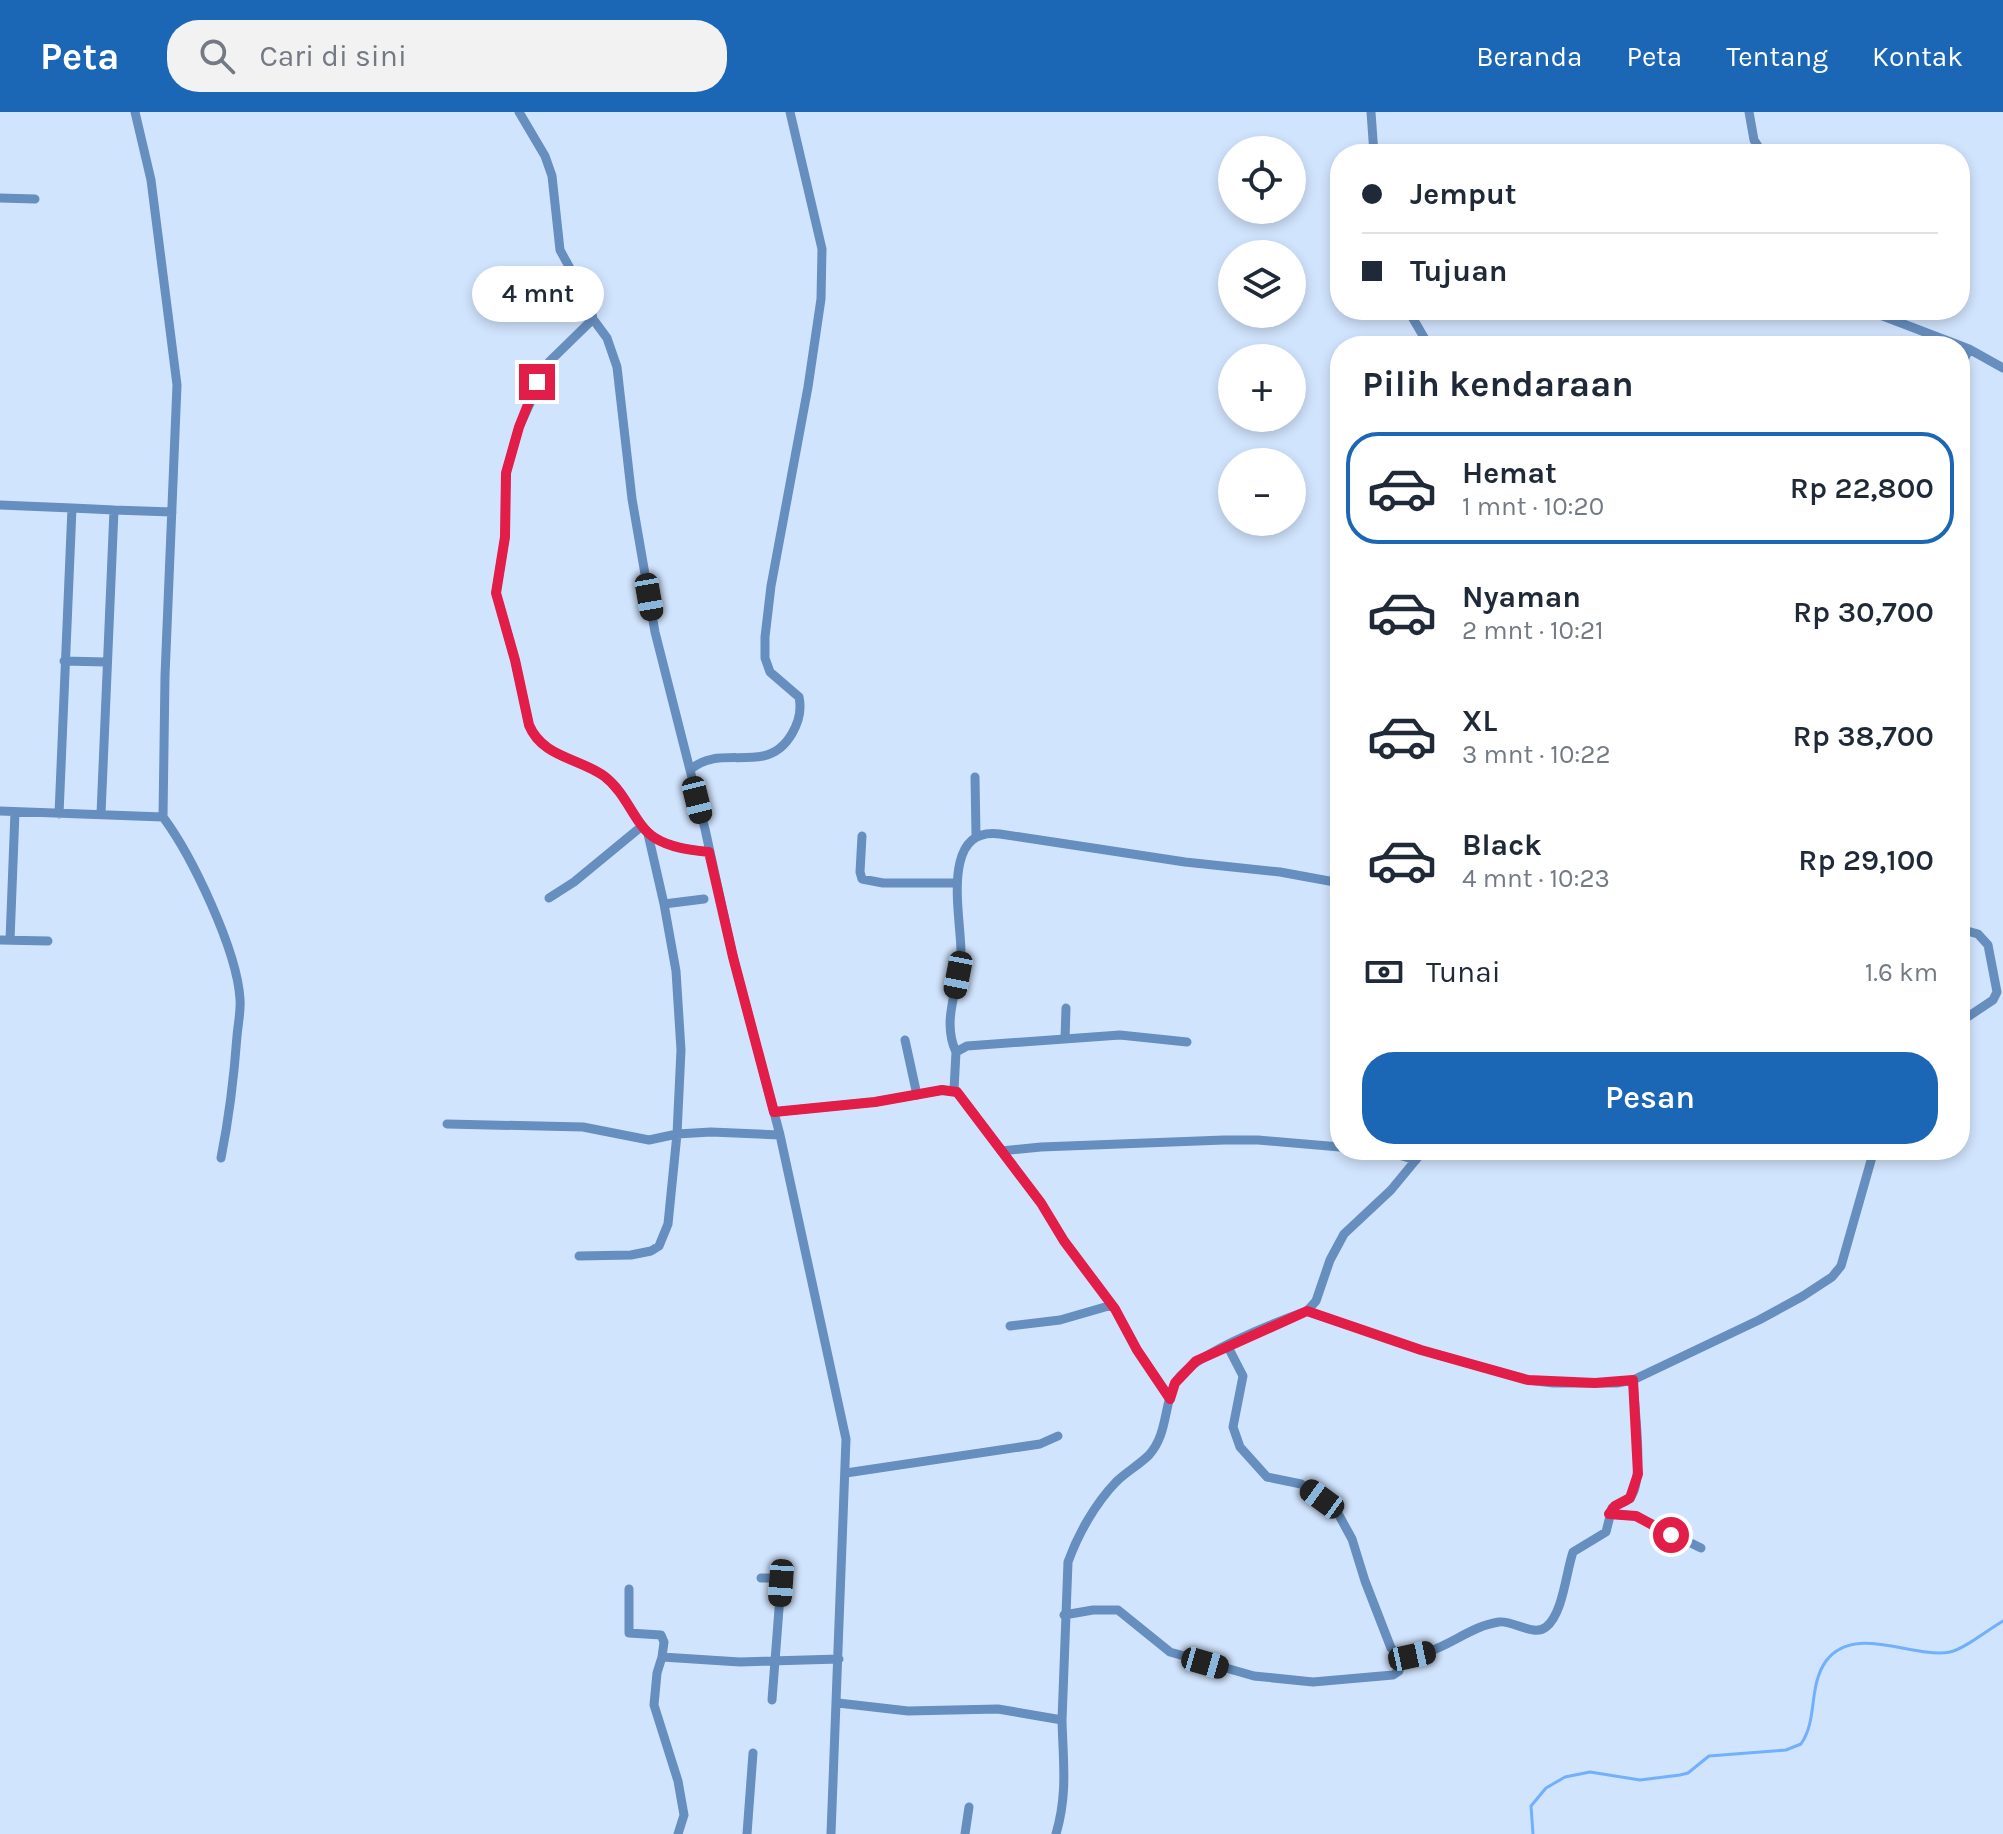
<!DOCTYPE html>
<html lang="id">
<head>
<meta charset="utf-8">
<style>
	body { margin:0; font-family:Karla,sans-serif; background:#f2f2f3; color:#1f2937; height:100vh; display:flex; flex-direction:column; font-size:30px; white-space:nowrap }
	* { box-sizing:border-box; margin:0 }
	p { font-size:26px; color:#747a83 }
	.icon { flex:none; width:44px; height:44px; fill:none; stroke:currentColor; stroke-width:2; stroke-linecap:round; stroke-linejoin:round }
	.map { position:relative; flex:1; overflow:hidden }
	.details { position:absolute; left:1330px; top:224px; width:640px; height:824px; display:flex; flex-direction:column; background:#fff; border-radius:32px; box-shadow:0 4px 12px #0003 }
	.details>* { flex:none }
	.banner { position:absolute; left:1330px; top:32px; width:640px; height:176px; border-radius:32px; box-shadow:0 4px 12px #0003; display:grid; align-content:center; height:176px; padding:0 32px; background:#fff }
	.buttons { position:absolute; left:1218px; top:24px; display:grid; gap:16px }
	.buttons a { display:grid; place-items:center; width:88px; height:88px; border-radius:50%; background:#fff; box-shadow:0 4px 12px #0003; font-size:40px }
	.end { position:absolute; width:36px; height:36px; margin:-18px; border:10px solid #e11d48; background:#fff; box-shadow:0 0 0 4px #fff }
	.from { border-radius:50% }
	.bubble { position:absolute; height:56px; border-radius:28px; background:#fff; box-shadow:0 4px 12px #0003; font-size:26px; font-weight:600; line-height:56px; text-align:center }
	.car { position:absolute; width:24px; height:48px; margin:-24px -12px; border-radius:10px; box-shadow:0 0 6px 2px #0007; background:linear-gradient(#222 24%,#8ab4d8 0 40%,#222 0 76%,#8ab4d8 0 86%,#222 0) }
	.banner b { display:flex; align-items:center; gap:28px; height:76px; font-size:30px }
	.banner b+b { border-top:2px solid #e0e1e3 }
	.banner i { width:20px; height:20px; background:#1f2937 }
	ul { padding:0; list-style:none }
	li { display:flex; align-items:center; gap:24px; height:112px; margin:0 16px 12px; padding:0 16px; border:4px solid transparent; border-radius:32px }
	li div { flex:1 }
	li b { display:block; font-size:30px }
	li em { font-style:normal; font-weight:600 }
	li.active { border-color:#1b66b5 }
	li>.icon { width:72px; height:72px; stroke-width:1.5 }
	h2 { padding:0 32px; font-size:36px; line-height:96px }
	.pay { display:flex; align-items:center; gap:20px; height:88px; padding:0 32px; font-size:30px }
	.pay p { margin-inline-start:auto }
	.cta { display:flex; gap:16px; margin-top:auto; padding:16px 32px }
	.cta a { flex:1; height:92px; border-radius:32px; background:#1b66b5; color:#fff; font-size:32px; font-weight:600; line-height:92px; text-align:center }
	header { display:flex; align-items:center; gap:48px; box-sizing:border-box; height:112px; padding:0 40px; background:#1b66b5; color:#fff }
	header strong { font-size:38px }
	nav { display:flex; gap:44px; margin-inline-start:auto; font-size:28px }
	.search { width:560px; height:72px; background:#f2f2f3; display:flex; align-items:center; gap:20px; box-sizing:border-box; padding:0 28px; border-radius:32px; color:#747a83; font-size:30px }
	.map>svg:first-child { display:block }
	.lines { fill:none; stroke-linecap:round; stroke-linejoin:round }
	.stream { stroke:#71b0fc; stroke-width:3 }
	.street { stroke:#668ebe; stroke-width:9 }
	.route { stroke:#e11d48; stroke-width:10 }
</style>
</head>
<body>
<header>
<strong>Peta</strong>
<div class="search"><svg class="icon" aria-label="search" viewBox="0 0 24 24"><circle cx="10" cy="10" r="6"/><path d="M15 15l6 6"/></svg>Cari di sini</div>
<nav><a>Beranda</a><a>Peta</a><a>Tentang</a><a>Kontak</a></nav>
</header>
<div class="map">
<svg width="2003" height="1722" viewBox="0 0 2003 1722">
	<rect width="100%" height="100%" fill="#d1e4fd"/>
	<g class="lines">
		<path class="stream" d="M1533,1722L1531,1694L1546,1676L1565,1665L1590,1660L1640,1668L1680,1663L1688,1661L1709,1644L1786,1638L1801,1632C1818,1608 1808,1574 1826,1549C1854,1511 1913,1547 1950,1540C1965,1537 1987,1518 2003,1509"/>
		<path class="street" d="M135,0L151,68L177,273L165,564L163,705C192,744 237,838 240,887C241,899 238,912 237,924C234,965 229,1006 221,1046
			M519,0L545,44L552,64L560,138L590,193L593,207L549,250L519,315L506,361L505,425L496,481L515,548L529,613C542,645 579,646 604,664C628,682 634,713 655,726C671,736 691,738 709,740
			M1371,0L1374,42
			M1749,0L1754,28L1763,42
			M0,86L35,87
			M1408,198L1429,234
			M1867,198L1969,237
			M593,207L607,226L617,255L632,387L655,520L705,717L733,845L780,1023L846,1327L831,1722
			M1960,256L1969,237L2003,256
			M0,393L72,396
			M64,549L106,550
			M690,658C711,639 737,649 763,644C788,639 804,608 799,585L770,560L765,546V525L771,474L808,275L821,187L822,137L790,0
			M975,665L976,723
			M0,699L163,705
			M59,702L72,396L114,398
			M101,702L114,398L172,400
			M862,724L860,760L862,767L883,771H956
			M549,786L574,770L642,714
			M664,792L704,787
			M1960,817L1978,822L1988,833L1997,880L1993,888L1960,910
			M0,828L48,829
			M10,828L15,700
			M1065,927L1066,896
			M905,928L917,983
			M956,940C941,908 959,876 961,843C962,808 938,714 1000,722L1185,750L1280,760L1340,771
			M954,978L956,940L967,934L1120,923L1187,930
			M774,1000L875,990L942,978L957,980L1041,1091L1064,1129L1115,1197L1137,1238L1170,1287
			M447,1012L583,1015L649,1028L677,1022L711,1020L780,1023
			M1365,1038L1395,1042L1416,1048
			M1001,1039L1041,1035L1224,1028H1258L1340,1035
			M579,1144L631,1143L651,1139L659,1134L668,1112L677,1022L681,938L676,859L664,792L648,722
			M1307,1199L1421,1238L1528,1268L1553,1271H1617L1633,1268L1759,1208L1803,1184L1832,1165L1841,1154L1874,1038
			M1010,1214L1060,1208L1112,1193
			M1227,1233L1243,1264L1233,1315L1240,1335L1267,1365L1301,1372L1335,1396L1352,1427L1365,1469L1391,1536L1400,1544C1441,1545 1464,1515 1499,1510C1513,1508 1534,1525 1546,1515C1563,1502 1566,1460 1573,1440L1606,1420L1612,1396C1618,1391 1628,1391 1632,1383C1644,1363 1634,1293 1633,1268
			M846,1361L1040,1332L1058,1324
			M1609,1402L1636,1404L1701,1436
			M761,1466H778L781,1471L772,1588
			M629,1477V1521L661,1523L664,1530L662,1545L740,1550L839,1547
			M1064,1503L1093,1498H1118L1170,1540L1254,1564L1313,1570L1393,1563L1399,1559L1400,1544
			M662,1545L657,1561L654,1593L678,1669L684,1703L678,1722
			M838,1591L908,1599L998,1597L1062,1608L1068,1450C1078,1422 1095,1392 1116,1370C1126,1360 1139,1353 1149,1343C1167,1323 1164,1296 1174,1273C1187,1244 1276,1210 1307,1199L1316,1189L1330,1148L1344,1122L1391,1078L1424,1038
			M747,1722L753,1641
			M965,1722L969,1695
			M1056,1722C1068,1681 1063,1650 1062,1608"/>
	</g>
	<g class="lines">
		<path class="route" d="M537,270L519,315L506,361L505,425L496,481L515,548L529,613C542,645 579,646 604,664C628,682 634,713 655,726C671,736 691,738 709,740L733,845L774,1000L875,990L942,978L957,980L1041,1091L1064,1129L1115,1197L1137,1238L1170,1287L1175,1271L1196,1249L1307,1199L1421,1238L1528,1268L1595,1271L1633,1268L1638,1362L1630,1386L1615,1394L1609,1402L1636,1404L1671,1423"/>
	</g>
</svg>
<div class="buttons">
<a><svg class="icon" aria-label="locate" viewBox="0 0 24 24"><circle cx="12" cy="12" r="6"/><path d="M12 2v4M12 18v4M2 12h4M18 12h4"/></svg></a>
<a><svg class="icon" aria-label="layers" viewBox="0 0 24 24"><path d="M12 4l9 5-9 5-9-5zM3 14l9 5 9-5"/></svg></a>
<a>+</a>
<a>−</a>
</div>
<i class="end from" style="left:1671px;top:1423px"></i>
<i class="end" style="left:537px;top:270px"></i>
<div class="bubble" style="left:472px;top:154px;width:132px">4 mnt</div>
<i class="car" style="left:649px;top:485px;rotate:170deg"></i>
<i class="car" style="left:697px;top:688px;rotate:166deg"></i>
<i class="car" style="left:958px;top:863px;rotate:191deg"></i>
<i class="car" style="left:1322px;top:1387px;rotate:306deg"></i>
<i class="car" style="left:781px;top:1471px;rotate:184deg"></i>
<i class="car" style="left:1412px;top:1544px;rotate:78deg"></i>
<i class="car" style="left:1205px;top:1551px;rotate:106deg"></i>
<div class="banner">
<b><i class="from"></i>Jemput</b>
<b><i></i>Tujuan</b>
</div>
<section class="details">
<h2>Pilih kendaraan</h2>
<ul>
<li class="active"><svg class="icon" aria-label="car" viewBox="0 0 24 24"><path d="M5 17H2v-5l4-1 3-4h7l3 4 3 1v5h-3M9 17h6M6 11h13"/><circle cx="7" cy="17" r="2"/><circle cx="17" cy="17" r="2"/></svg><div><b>Hemat</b><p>1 mnt · 10:20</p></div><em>Rp 22,800</em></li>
<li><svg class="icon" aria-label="car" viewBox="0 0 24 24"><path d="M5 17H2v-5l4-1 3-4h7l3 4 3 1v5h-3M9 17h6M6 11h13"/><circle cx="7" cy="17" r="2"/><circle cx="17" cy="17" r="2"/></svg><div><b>Nyaman</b><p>2 mnt · 10:21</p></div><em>Rp 30,700</em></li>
<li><svg class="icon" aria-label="car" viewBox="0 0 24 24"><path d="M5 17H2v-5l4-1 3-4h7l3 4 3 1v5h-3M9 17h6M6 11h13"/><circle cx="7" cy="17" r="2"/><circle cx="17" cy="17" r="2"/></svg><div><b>XL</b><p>3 mnt · 10:22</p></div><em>Rp 38,700</em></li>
<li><svg class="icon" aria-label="car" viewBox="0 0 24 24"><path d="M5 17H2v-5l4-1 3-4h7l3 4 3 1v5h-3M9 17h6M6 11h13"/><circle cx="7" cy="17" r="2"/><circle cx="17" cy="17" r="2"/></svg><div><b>Black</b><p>4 mnt · 10:23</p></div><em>Rp 29,100</em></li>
</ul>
<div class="pay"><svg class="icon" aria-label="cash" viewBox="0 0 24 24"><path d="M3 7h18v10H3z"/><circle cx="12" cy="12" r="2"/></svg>Tunai<p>1.6 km</p></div>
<div class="cta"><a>Pesan</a></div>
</section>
</div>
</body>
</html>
